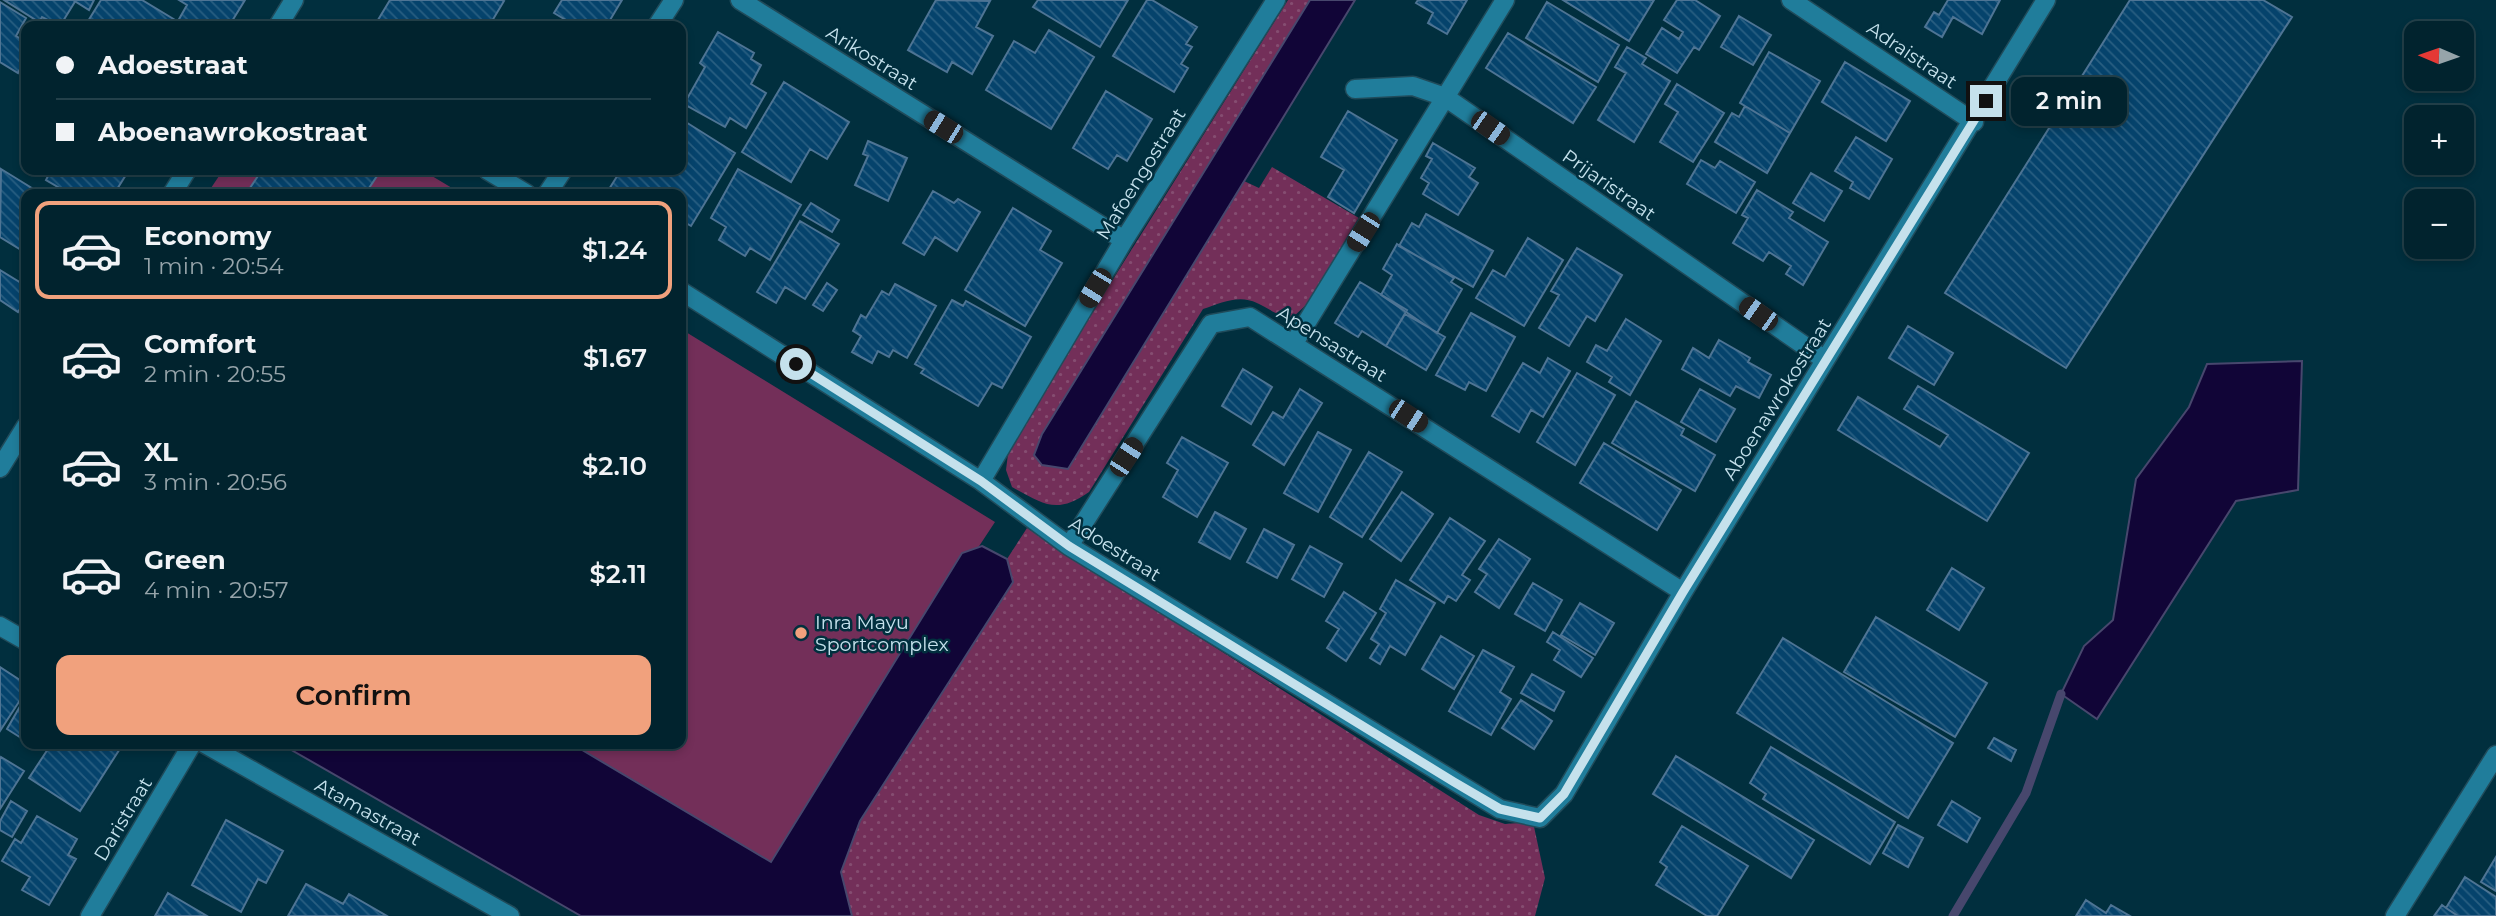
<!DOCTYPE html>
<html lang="en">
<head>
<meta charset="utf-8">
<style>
	body { margin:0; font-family:Montserrat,sans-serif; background:#0b2b36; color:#f1f3f6; height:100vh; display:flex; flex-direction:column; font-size:26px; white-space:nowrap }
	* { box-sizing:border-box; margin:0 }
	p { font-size:23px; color:#96a4aa }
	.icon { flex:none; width:38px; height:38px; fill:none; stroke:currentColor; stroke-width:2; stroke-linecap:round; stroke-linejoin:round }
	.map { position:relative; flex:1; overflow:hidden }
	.drawer { position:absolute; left:21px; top:189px; width:665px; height:560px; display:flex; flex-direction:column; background:#01232e; border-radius:14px; box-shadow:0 4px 10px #0003,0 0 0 2px #23404a }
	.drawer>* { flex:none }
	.guide { position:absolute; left:21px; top:21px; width:665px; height:154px; border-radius:14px; box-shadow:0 4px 10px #0003,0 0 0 2px #23404a; display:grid; align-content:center; height:154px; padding:0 35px; background:#01232e }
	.needle { width:46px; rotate:272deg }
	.controls { position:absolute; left:2404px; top:21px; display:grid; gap:14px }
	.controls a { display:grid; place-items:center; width:70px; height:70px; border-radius:14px; background:#01232e; box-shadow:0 4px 10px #0003,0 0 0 2px #23404a; font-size:35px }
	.end { position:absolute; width:32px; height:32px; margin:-16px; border:9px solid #c5e1ec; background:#111; box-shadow:0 0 0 4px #111 }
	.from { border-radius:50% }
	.bubble { position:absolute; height:49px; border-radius:14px; background:#01232e; box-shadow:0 4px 10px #0003,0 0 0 2px #23404a; font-size:23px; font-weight:600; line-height:49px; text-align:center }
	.car { position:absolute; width:21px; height:42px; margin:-21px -10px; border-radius:9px; box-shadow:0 0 5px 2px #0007; background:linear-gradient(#222 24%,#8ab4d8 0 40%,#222 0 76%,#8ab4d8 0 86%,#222 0) }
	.guide b { display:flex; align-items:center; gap:24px; height:66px; font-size:26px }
	.guide b+b { border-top:2px solid #23404a }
	.guide i { width:18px; height:18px; background:#f1f3f6 }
	ul { padding:12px 0 0; list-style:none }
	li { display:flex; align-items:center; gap:21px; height:98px; margin:0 14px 10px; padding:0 21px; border:4px solid transparent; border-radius:14px }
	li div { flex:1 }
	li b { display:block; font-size:26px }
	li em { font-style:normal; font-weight:600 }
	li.selected { border-color:#f1a17d }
	li>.icon { width:63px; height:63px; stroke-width:1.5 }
	.primary-button { display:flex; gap:14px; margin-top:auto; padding:14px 35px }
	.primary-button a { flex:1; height:80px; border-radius:14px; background:#f1a17d; color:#111; font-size:28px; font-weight:600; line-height:80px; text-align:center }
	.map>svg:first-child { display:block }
	.grass { fill:url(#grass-dots) }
	.pitch { fill:#732f59 }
	.water { fill:#110537; stroke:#47476d; stroke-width:2 }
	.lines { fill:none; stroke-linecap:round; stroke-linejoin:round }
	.stream { stroke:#47476d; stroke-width:9 }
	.building { fill:url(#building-back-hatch); stroke:#4e7494; stroke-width:2 }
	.minor-casing { stroke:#204b5a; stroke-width:21 }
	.minor { stroke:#207d9b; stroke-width:18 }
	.route { stroke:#c5e1ec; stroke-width:9 }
	.poi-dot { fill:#f1a17d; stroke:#012f3e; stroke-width:2.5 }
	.labels { text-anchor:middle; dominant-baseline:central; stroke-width:5; stroke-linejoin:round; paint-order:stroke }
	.street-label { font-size:19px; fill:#c5e1ec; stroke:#012f3e }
	.poi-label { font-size:19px; fill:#c5e1ec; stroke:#012f3e; text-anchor:start }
</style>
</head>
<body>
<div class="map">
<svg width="2496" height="916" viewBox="0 0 2496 916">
	<defs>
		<pattern id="grass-dots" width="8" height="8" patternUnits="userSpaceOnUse" patternTransform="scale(1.75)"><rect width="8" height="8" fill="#732f59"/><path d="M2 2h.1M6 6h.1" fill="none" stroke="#854d71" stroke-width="1.8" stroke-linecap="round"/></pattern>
		<pattern id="building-back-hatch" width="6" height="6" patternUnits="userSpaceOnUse" patternTransform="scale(1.75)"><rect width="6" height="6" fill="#05436c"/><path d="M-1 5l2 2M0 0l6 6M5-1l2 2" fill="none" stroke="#285e81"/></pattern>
	</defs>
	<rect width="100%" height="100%" fill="#012f3e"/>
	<path class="grass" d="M1288,0H1310L1113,319L1068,469L1244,181L1259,188L1272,167L1359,218L1306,305L1293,317C1278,317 1270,309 1257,303C1239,294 1221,303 1203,309L1089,492C1056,515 1044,504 1012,487L1006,470L1008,454L1095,308Z
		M1027,528L1479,815L1505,824L1533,822L1545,878L1535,916H852L841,872L860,821L1013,582L1007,559Z"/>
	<path class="pitch" d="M223,170H422L462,194H207Z
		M681,329L995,522L771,862L573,744H681Z"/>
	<path class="water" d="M1310,0H1355L1068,469L1042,465L1034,455L1042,434Z
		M2302,361L2298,490L2236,501L2097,719L2061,694L2084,646L2113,620L2136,479L2189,407L2207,364Z
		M982,546L1007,559L1013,582L860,821L841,872L852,916H581L281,744H572L771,862L962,553Z"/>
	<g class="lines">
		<path class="stream" d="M1953,916L2026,793L2061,694"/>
	</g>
	<path class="building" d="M4,0H76L60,26L42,17L39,22Z
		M73,0H94L89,10Z
		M101,0H142L185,26H85Z
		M179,0H245L229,26L222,23L220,26H186L178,21L187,5Z
		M390,0H502L504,1L489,26H388L378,20Z
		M562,0H622L610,20L621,26H576L554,13Z
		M936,0L990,1L976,27L993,36L972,74L952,62L947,72L908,50Z
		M1038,0H1128L1100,47L1033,7Z
		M1147,0H1152L1197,27L1186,44L1192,47L1181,64L1188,68L1174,92L1113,56Z
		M1418,0H1467L1447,34L1428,23L1433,13L1416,3Z
		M1563,0H1654L1629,41Z
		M1677,0H1695L1720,16L1699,50L1694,47L1677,73L1646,54L1662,28L1679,39L1683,32L1664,20Z
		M1948,0H2000L1982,34L1953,17L1942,37L1925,27L1934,12L1939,15Z
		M2130,0H2263L2292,17L2066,368L1945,293Z
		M0,2L26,18L16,36L26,42V58L18,73L0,62Z
		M1547,2L1619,45L1598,82L1526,38Z
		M1739,16L1771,35L1753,65L1721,47Z
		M1049,30L1094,57L1051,129L986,90L1014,41L1035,53Z
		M718,32L754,53L751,59L761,65L751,84L766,93L746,128L730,118L725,127L684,104L705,67L700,63Z
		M1508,33L1596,87L1573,123L1486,68Z
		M1627,47L1646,58L1642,64L1670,81L1634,142L1598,120L1626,73L1615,67Z
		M1769,52L1820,81L1790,133L1740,103Z
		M1845,62L1910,101L1886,141L1822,102Z
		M784,82L849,122L827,159L810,149L791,182L742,152Z
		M1677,84L1724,113L1693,162L1660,142L1678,112L1665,104Z
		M1106,91L1152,119L1127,161L1117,155L1108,169L1073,148Z
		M1745,106L1790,133L1767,173L1715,142L1732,113L1739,117Z
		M1348,111L1397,140L1354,213L1328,197L1344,170L1321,157Z
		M681,119L735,153L691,226L681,220V194H606L621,170H681Z
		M1856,137L1892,159L1869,199L1850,188L1853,182L1835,171Z
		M868,141L907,158L888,201L855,185L868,156L863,154Z
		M1433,143L1475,168L1469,177L1478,183L1458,215L1423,194L1429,183L1421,178L1432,159L1426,156Z
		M1701,160L1715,168L1720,161L1755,182L1736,213L1687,184Z
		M1,169L40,193L43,190L50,194H26V253L0,237Z
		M738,169L801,205L770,260L750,248L745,256L719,240L726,227L711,218Z
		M51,170H129L114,194H70L46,180Z
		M262,170L283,171L381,170L365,194H259L250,188Z
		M1811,173L1842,191L1824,221L1793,203Z
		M1757,190L1793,212L1789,218L1828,242L1803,285L1786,274L1791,266L1769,252L1763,261L1733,243L1748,218L1742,215Z
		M933,191L954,203L958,199L980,212L957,251L935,237L924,255L903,243Z
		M811,203L839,220L832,232L803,215Z
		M1013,208L1051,231L1040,250L1062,263L1025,326L965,290Z
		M1426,214L1493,251L1473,287L1399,246L1412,223L1419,227Z
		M800,221L839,244L805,299L785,287L776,303L757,292Z
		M1528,238L1563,260L1524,326L1476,298L1493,270L1505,277Z
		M1397,244L1454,278L1451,282L1462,289L1437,333L1381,295L1392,275L1383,269Z
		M1577,248L1622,275L1595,321L1587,316L1569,346L1539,328L1559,295L1551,291Z
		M0,270L26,286V300L18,312L0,300Z
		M1360,282L1407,310L1386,346L1362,331L1358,337L1335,323Z
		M827,283L837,290L823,311L813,305Z
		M895,284L936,306L907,358L893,350L889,357L878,351L872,363L852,352L861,336L853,331L861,315L866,318L882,291L889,295Z
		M952,300L963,306L966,301L1031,337L1002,388L992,383L978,406L921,373L924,369L915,364Z
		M1471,313L1515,337L1486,391L1469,382L1465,390L1436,375Z
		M1405,314L1445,337L1426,370L1386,346Z
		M1626,319L1661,341L1630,395L1609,382L1612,377L1587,362L1596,345L1607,351Z
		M1908,326L1953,353L1934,385L1889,358Z
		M1719,340L1750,358L1748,362L1771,375L1759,398L1736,386L1730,396L1682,369L1693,348L1709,358Z
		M1548,358L1570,371L1543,417L1531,410L1519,432L1492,416L1523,363L1540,373Z
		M1243,369L1272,387L1251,424L1222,406Z
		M1577,373L1615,395L1575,465L1537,442Z
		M1918,386L2029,453L1987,521L1838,430L1858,397L1940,447L1948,435L1904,409Z
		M1300,389L1322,403L1284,465L1253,445L1273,412L1283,418Z
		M1700,389L1735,409L1716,442L1681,422Z
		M1636,401L1684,429L1681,435L1715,455L1695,491L1612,443Z
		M1318,432L1351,450L1318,512L1284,493Z
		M1182,437L1228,463L1197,517L1163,497L1178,470L1167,463Z
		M1604,443L1681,490L1657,530L1580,483Z
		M1369,452L1402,472L1362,537L1330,517Z
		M1402,492L1433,514L1401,561L1370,539Z
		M1215,512L1246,529L1230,559L1199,542Z
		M1450,518L1485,541L1462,575L1470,580L1456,601L1448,596L1444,603L1410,580Z
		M1264,529L1294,545L1277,578L1247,562Z
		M1499,539L1530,559L1499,608L1475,592L1487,574L1479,569Z
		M1310,546L1342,564L1324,597L1292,579Z
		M1952,568L1984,588L1959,630L1927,610Z
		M1396,580L1435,603L1405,655L1390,646L1380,664L1370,658L1379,644L1371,639L1386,613L1380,609Z
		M1533,583L1562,600L1545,631L1515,614Z
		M1344,592L1376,613L1346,661L1327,648L1339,629L1326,621Z
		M1580,603L1614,623L1595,655L1561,635Z
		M1876,617L1987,683L1955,737L1844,672Z
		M1553,632L1593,658L1581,677L1554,660L1560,650L1547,642Z
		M1441,636L1474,656L1454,689L1422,669Z
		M1783,638L1953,743L1908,818L1737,713Z
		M1483,650L1514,667L1500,692L1511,699L1491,735L1449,711Z
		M0,667L26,684V691L0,731Z
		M1532,674L1564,692L1554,711L1521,693Z
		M26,696V741L7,729Z
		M1521,700L1552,721L1534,749L1502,728Z
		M1994,738L2016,750L2011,761L1988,748Z
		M46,744H123L80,811L29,778L48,749L44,746Z
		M1771,747L1895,822L1870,864L1763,799L1766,794L1750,783Z
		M1676,756L1814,840L1791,878L1653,794Z
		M1,757L24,771L0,809V759Z
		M11,801L27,811L12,837L0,830V821Z
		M1952,801L1980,818L1967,842L1938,825Z
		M37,816L77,839L68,855L76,859L49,905L22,890L30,877L2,861L15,839L21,843Z
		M226,820L283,851L266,883L258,879L241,912L192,885Z
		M1898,825L1923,838L1908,867L1883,853Z
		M1682,826L1748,866L1717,916H1707L1656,885L1667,867L1660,862Z
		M2496,857V891L2481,882Z
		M2465,877L2496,897V916H2458L2446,908Z
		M306,884L343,904L349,894L387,916H288Z
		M168,893L207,916H155Z
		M2086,900L2106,913L2111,905L2130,916H2076Z
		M2442,905L2446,908L2458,916H2434Z"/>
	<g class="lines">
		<defs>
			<path id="minor" d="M740,0L1124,240
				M1791,0L1974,122
				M278,26L294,0
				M657,26L674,0
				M1355,89L1413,86L1445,97L1825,360
				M487,170L527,194
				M172,194L187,170
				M547,194L563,170
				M681,291L981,481L1069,546L1500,809L1540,818L1564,794L1683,592L2046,0
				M1294,343L1505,0
				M0,468L26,426
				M981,481L1124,240L1276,0
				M1069,546L1211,324L1250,317L1683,592
				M0,626L26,641
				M205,744L510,916
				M90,916L192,744
				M2395,916L2496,755"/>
		</defs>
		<use href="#minor" class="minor-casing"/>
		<use href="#minor" class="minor"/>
	</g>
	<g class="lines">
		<path class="route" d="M796,364L981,481L1069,546L1454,782L1500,809L1540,818L1564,794L1683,592L1986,101"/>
	</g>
	<circle class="poi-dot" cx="801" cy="633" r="7"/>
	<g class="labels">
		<g class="street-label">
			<text transform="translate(1912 55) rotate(34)">Adraistraat</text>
			<text transform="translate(872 58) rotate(32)">Arikostraat</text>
			<text transform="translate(1141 174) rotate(-58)">Mafoengostraat</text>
			<text transform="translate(1609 185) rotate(35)">Prijaristraat</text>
			<text transform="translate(1332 344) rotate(32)">Apensastraat</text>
			<text transform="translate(1777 399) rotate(-58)">Aboenawrokostraat</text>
			<text transform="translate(1115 549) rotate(32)">Adoestraat</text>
			<text transform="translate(368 812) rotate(29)">Atamastraat</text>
			<text transform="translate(123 819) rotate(-59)">Daristraat</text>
		</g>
		<g class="poi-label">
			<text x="815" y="622">Inra Mayu<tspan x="815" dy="22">Sportcomplex</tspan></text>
		</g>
	</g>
</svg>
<div class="controls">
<a><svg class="needle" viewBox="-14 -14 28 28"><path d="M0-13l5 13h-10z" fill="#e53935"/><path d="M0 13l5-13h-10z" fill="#96a4aa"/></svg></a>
<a>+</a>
<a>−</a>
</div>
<i class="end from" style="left:796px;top:364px"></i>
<i class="end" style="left:1986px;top:101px"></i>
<div class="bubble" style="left:2011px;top:77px;width:116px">2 min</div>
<i class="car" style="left:943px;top:127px;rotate:302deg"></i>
<i class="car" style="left:1490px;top:128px;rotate:125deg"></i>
<i class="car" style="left:1363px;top:232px;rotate:212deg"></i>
<i class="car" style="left:1095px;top:288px;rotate:211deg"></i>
<i class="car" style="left:1758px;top:314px;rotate:305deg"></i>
<i class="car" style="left:1408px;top:416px;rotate:123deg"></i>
<i class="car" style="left:1126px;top:457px;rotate:33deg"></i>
<div class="guide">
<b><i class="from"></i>Adoestraat</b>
<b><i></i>Aboenawrokostraat</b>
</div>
<section class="drawer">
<ul>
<li class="selected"><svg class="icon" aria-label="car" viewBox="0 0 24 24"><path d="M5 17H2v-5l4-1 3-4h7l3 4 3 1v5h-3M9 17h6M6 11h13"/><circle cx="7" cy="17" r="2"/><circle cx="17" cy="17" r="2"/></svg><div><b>Economy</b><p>1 min · 20:54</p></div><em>$1.24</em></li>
<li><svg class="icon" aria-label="car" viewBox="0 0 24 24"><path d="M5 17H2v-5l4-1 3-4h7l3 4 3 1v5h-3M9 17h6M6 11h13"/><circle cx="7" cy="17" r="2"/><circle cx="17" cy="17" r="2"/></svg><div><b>Comfort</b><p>2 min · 20:55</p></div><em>$1.67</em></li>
<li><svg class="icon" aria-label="car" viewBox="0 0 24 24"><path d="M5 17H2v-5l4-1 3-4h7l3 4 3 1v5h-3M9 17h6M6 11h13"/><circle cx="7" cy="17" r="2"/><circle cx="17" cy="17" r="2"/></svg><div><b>XL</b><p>3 min · 20:56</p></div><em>$2.10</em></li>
<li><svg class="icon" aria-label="car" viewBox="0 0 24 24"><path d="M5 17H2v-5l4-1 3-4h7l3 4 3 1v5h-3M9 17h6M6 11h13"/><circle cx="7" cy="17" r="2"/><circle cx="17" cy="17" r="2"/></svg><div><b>Green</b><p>4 min · 20:57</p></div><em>$2.11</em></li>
</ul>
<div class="primary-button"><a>Confirm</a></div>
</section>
</div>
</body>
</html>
